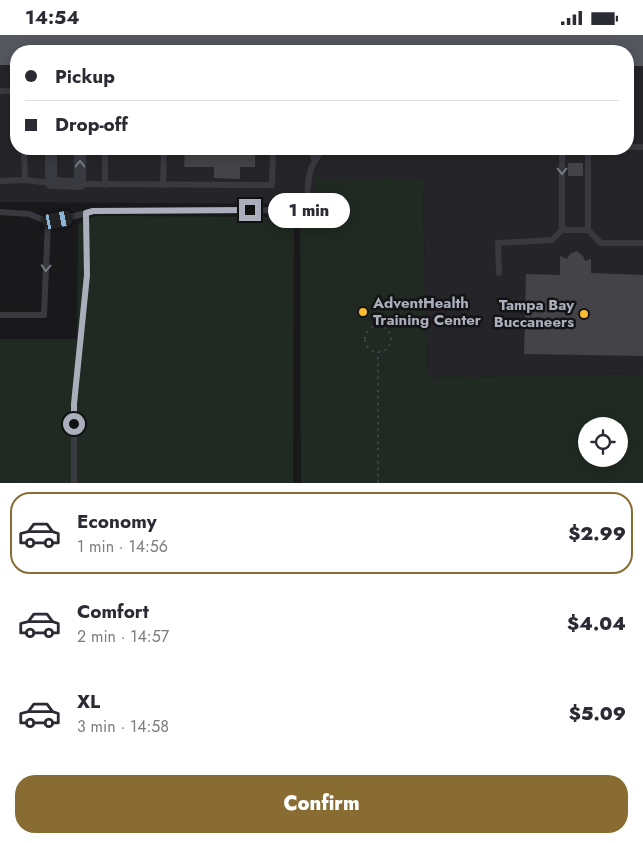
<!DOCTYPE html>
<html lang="en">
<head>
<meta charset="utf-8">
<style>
	body { margin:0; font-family:Jost,sans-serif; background:#f2f2f3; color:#2b2b33; height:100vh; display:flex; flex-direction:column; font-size:19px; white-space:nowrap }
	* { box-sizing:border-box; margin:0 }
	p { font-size:16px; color:#7c7c81 }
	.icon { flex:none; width:28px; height:28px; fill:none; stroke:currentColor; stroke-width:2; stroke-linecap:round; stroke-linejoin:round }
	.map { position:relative; height:448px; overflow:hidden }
	.sheet { display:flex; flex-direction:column; background:#fff; flex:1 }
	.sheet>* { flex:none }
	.hud { position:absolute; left:10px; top:10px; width:624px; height:110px; border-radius:20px; box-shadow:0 2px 12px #0003; display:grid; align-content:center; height:110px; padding:0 15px; background:#fff }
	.tools { position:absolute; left:578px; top:382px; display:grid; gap:10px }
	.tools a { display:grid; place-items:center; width:50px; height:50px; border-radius:50%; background:#fff; box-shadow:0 2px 12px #0003; font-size:25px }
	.end { position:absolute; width:22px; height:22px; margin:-11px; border:6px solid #aaafbb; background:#111; box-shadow:0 0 0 2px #111 }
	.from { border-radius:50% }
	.bubble { position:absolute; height:35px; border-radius:18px; background:#fff; box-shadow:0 2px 12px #0003; font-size:16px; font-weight:800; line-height:35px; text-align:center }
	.car { position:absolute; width:15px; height:30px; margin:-15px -8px; border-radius:6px; box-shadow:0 0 4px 1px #0007; background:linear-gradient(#222 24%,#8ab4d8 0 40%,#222 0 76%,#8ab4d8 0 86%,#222 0) }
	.hud b { display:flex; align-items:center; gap:18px; height:48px; font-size:19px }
	.hud b+b { border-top:1px solid #e1e1e2 }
	.hud i { width:12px; height:12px; background:#2b2b33 }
	ul { padding:9px 0 0; list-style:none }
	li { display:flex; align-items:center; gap:15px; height:82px; margin:0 10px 8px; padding:0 5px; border:2px solid transparent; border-radius:20px }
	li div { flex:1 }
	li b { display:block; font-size:19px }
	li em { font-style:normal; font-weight:800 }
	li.selected { border-color:#896c32 }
	li>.icon { width:45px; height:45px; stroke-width:1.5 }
	.primary-button { display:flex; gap:10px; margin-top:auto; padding:10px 15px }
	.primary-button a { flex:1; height:58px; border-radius:20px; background:#896c32; color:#fff; font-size:20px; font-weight:800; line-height:58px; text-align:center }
	.status { display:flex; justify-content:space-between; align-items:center; height:35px; padding:0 25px; background:#fff; direction:ltr }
	.status svg { height:14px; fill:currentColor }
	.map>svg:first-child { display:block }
	.built { fill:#252428 }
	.green { fill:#202922; fill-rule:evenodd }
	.building { fill:#434348 }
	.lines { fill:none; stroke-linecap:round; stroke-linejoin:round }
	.path { stroke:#3f4147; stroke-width:2; stroke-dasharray:2.5 4; stroke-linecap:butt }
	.lane { stroke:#393a40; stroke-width:6 }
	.street { stroke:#393a40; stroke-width:12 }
	.primary { stroke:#55575f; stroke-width:20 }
	.oneway { stroke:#777a84 }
	.route { stroke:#aaafbb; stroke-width:6 }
	.poi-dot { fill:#fcbc30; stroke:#141316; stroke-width:2 }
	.labels { text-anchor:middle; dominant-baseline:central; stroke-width:5; stroke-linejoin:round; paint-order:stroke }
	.poi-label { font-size:15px; font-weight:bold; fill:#aaafbb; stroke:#141316; text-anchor:start }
</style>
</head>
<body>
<div class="status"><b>14:54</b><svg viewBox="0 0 49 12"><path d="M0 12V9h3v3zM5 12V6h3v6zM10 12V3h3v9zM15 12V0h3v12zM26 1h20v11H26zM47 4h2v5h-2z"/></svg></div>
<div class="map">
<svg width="643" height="448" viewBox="0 0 643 448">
	<rect width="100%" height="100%" fill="#19191b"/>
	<path class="built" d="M85,8L643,15H86Z
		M0,26L16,27V114H628V27H643V338L428,343L423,164L426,142L393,145V142H315V169L0,167Z"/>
	<path class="green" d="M315,142H393V145L426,142L423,164L428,343L643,338V448H301L300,169H315ZM586,391H619V424H586Z
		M95,181L294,182L293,448H0V304H77L78,189Z"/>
	<path class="building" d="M185,114H255V132H240V144L214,143V132H184Z
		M568,128H583V141H568Z
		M577,216L583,221L585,226L591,224V238L643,240V321L524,319L526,239L560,240V221L567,224L570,219Z"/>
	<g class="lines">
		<path class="path" d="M365 304a13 13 0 1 1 26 0a13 13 0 1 1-26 0Z
			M378,448V317"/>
		<path class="lane" d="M0,56H16
			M628,112H643
			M24,114L25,145
			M105,114V150
			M311,114L314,124
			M0,146L25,145L51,148
			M80,149L272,150L273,114
			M163,150L164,114
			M0,177L29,179L48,187L68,183L93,176L290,175L307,167C308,145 308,131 323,115L339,114
			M562,195H588L601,208H643
			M588,195V114
			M499,238L498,208L552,205L562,195V114
			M0,280H44L48,187
			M74,448V369L87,240L86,178"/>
		<path class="street" d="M54,16L63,0
			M51,114V148L80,149V114"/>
		<path class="primary" d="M0,2L643,6
			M0,20H16
			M628,21H643"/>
	</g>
	<defs><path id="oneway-chevron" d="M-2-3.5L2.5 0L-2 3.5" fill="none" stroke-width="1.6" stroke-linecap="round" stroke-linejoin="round" transform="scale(1.25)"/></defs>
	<g class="oneway">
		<use href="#oneway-chevron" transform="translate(80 129) rotate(-90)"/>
		<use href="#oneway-chevron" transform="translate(562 136) rotate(90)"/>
		<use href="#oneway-chevron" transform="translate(46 233) rotate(92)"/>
	</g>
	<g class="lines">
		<path class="route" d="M74,389V369L87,240L86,178L93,176L250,175"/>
	</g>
	<g class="poi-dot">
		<circle cx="363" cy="277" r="5"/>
		<circle cx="584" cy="279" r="5"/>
	</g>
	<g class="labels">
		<g class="poi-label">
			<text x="373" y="268">AdventHealth<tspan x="373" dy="17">Training Center</tspan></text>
			<text x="574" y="270" text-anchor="end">Tampa Bay<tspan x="574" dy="17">Buccaneers</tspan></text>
		</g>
	</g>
</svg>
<div class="tools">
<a><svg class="icon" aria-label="locate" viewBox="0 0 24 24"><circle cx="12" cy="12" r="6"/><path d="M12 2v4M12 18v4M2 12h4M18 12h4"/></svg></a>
</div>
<i class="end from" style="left:74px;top:389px"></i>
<i class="end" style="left:250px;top:175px"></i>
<div class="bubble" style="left:268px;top:158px;width:82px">1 min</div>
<i class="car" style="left:58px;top:185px;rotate:79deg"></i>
<div class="hud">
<b><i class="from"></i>Pickup</b>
<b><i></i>Drop-off</b>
</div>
</div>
<section class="sheet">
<ul>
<li class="selected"><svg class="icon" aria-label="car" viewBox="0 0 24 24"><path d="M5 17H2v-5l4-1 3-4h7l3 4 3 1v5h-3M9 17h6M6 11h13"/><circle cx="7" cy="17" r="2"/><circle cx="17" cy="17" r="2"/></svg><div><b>Economy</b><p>1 min · 14:56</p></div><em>$2.99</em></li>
<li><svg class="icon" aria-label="car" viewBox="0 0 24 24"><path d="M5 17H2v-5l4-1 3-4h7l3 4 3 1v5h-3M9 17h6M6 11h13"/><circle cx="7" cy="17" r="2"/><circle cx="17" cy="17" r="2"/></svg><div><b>Comfort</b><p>2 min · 14:57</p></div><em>$4.04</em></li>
<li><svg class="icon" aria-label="car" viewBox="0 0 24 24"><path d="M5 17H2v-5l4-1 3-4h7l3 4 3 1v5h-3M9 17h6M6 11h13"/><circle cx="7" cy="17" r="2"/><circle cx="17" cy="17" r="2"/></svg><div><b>XL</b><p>3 min · 14:58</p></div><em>$5.09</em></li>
</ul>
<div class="primary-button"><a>Confirm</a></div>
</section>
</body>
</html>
